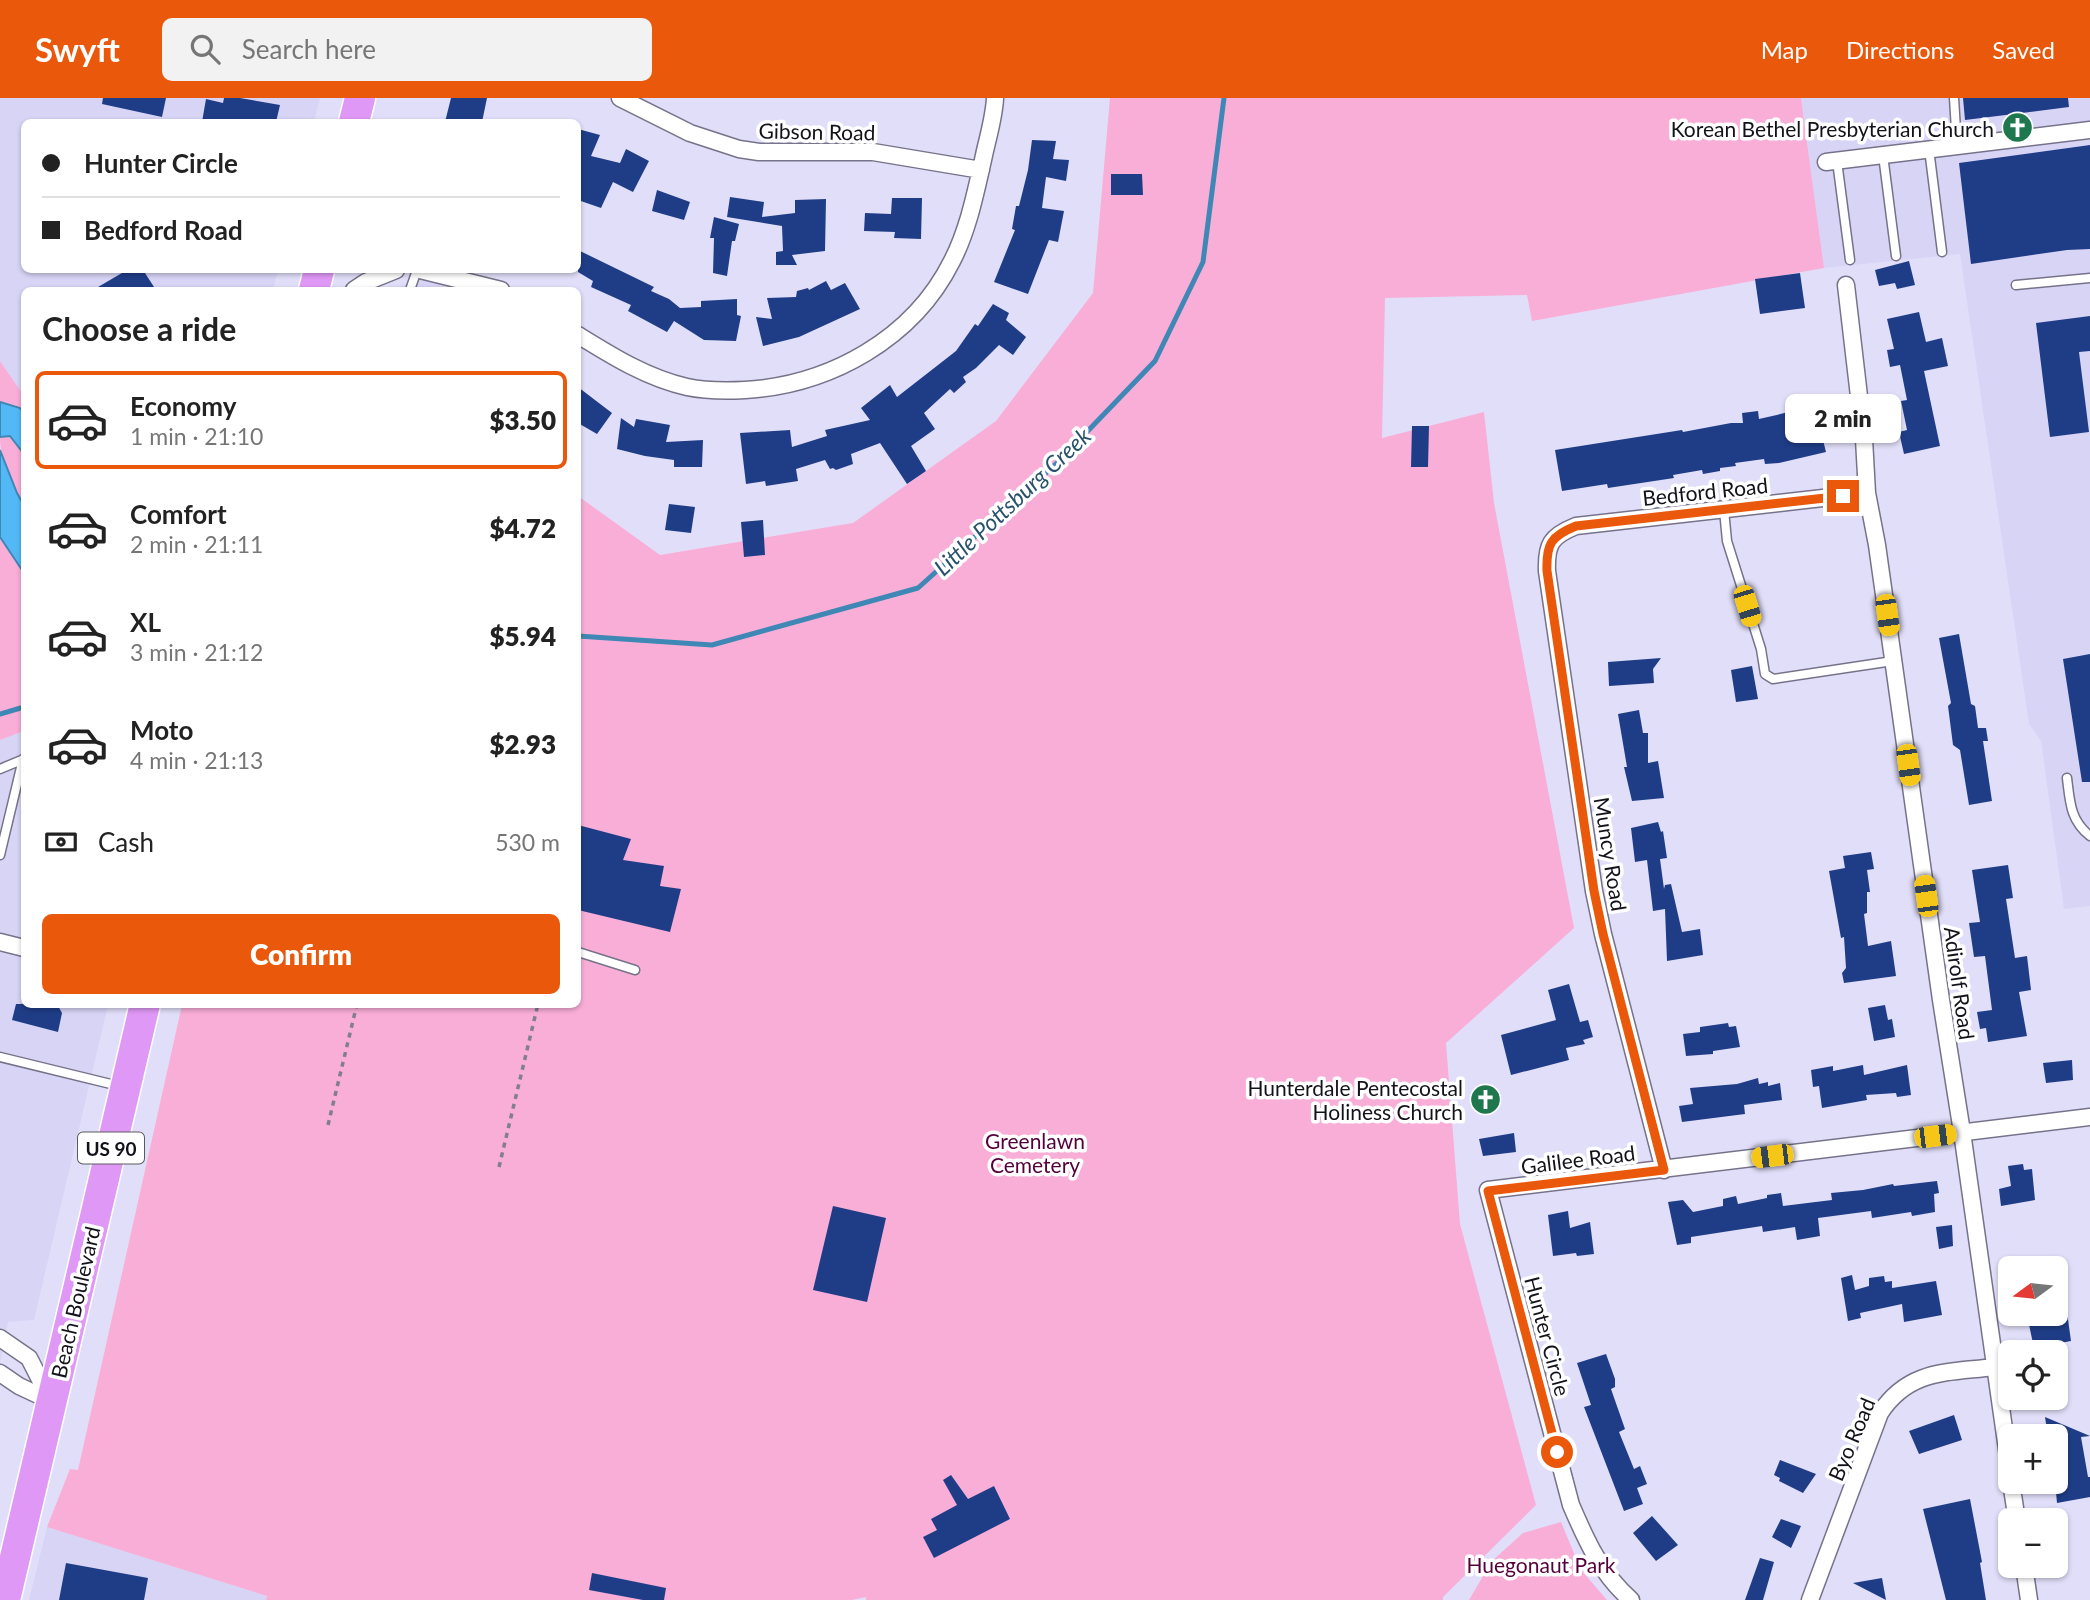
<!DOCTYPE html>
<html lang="en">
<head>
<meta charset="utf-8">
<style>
	body { margin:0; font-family:Lato,sans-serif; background:#f2f2f2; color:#222; height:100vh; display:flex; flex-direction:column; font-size:26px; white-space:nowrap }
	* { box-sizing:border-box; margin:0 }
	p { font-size:23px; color:#767676 }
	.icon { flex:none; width:38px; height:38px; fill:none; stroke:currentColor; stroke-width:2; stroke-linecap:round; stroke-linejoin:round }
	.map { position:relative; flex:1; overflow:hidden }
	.drawer { position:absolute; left:21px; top:189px; width:560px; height:721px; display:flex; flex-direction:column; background:#fff; border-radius:10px; box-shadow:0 2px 5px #0004 }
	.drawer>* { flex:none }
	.guide { position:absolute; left:21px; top:21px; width:560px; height:154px; border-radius:10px; box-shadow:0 2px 5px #0004; display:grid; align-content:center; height:154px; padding:0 21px; background:#fff }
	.needle { width:46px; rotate:255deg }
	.tools { position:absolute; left:1998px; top:1158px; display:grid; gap:14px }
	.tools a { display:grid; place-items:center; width:70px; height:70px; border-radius:10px; background:#fff; box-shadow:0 2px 5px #0004; font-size:35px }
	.end { position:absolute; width:32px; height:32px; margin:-16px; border:9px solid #ea580c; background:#fff; box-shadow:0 0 0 4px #fff }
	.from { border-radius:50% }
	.bubble { position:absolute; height:49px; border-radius:10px; background:#fff; box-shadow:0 2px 5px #0004; font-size:23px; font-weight:800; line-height:49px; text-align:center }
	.car { position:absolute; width:21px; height:42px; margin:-21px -10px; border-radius:9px; box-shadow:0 0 5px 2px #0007; background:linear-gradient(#f5c518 24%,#345 0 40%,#f5c518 0 76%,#345 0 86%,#f5c518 0) }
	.guide b { display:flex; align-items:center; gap:24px; height:66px; font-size:26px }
	.guide b+b { border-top:2px solid #e0e0e0 }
	.guide i { width:18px; height:18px; background:#222 }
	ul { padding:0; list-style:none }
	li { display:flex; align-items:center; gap:21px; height:98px; margin:0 14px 10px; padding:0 7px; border:4px solid transparent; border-radius:10px }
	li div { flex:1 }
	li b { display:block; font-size:26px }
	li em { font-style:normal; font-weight:800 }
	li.active { border-color:#ea580c }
	li>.icon { width:63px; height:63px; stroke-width:1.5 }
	h2 { padding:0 21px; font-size:32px; line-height:84px }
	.pay { display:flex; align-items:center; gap:18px; height:77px; padding:0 21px; font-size:26px }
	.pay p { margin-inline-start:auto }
	.cta { display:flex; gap:14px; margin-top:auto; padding:14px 21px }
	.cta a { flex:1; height:80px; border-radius:10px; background:#ea580c; color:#fff; font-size:28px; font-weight:800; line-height:80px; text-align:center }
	header { display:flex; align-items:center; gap:42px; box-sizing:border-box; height:98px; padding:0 35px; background:#ea580c; color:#fff }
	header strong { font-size:33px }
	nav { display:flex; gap:38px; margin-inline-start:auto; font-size:24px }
	.search { width:490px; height:63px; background:#f2f2f2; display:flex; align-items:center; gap:18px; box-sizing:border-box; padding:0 24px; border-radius:10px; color:#767676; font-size:26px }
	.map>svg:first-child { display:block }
	.built { fill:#d8d4f6 }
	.green { fill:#f9aed8 }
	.water { fill:#52b9f6; stroke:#3f87b4; stroke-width:2 }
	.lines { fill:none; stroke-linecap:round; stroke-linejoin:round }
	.stream { stroke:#3f87b4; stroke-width:5 }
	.building { fill:#1f3d87 }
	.lane-casing { stroke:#76728a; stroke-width:11 }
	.street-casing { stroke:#76728a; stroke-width:19 }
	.highway-casing { stroke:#fff; stroke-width:33 }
	.path { stroke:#817e91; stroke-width:3.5; stroke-dasharray:5 5; stroke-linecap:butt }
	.lane { stroke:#fff; stroke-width:8 }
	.street { stroke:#fff; stroke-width:16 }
	.highway { stroke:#e098f6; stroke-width:30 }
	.route { stroke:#ea580c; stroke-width:9 }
	.labels { text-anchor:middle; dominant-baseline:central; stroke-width:7; stroke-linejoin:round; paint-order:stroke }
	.shield { fill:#fff; stroke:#5a595f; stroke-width:2 }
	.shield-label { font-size:19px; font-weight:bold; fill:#13121b }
	.poi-label { font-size:21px; fill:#13121b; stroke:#fff; text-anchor:end }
	.street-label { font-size:21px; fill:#13121b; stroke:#fff }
	.park-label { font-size:21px; fill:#54003b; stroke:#fff }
	.water-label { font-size:23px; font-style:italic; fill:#28526c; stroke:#fff }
</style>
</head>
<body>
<header>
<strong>Swyft</strong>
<div class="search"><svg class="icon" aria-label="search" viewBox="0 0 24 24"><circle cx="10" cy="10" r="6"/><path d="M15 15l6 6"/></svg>Search here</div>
<nav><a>Map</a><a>Directions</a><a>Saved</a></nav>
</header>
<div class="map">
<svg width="2090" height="1502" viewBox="0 0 2090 1502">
	<rect width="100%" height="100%" fill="#e1def9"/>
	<path class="built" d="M0,0H320L314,24H24V172H278L273,192H24V298L0,263Z
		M1801,0H2090V808L2064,811L2041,643L2029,626L1960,156L1824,170Z
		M421,181L454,187L453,192H390Z
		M24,633V906L108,907L34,1222L8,1224L0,1264V642Z
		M47,1429L267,1498L266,1502H29Z"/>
	<path class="green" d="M1110,0H1801L1824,170L1532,223L1527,197L1385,200L1382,340L1484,314L1494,405L1574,830L1446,945L1460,1126L1536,1407L1443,1499V1502H866V1499L852,1502H266L267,1498L47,1429L70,1371L78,1372L182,907L578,906V398L660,457L853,425L996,323L1093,195Z
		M0,263L24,298V315L20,310L0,304Z
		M10,338L24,356V407C12,387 0,362 0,339Z
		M0,439L24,475V633L0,642Z
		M1561,1424L1581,1472L1607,1502H1469L1492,1463L1523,1435Z"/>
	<path class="water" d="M0,304L20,310L24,315V356L10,338L0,339Z
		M0,352L17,395L24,407V475L0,439Z"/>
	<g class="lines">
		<path class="stream" d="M578,538L712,547L918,490L1058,364L1155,263L1203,164L1224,0
			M0,616L24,609"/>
	</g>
	<path class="building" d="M103,0H166L162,19L102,6Z
		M224,0H240L280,7L276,24H202L206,1L223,5Z
		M451,0H487L482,24H445Z
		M1963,0H2068L2069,9L1965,22Z
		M578,31L600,37L591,58L620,65L626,51L649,63L633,94L613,84L601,110L578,102Z
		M1032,42L1056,43L1053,61L1069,62L1066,83L1046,79L1042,110L1064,113L1058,144L1049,142L1028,196L994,184L1015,132L1012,131L1016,108H1019L1028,72Z
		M2090,47V151L2067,152L1971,166L1959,65Z
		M1111,76H1142L1143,97H1111Z
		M657,92L690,104L684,122L652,113Z
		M730,99L764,104L762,119L795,115V102L826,101L825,153L792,157L797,167H776V154L783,153L782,128L727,119Z
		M892,100H922L921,141L894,140L895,134L864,133L865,115L891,116Z
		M714,119L739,126L735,143H732L727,178L713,175L714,140H710Z
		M578,152L654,189L651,193L669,201L680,210L701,209V203L737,201V217L741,218L736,243L704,242L674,223L667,234L628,213L631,207L591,189L593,183L578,174Z
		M1909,163L1915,187L1897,191L1895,185L1879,188L1875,172Z
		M127,172H143L156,192H93Z
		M1800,175L1805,210L1760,216L1755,181Z
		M826,183L831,192L845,185L860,211L799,239L763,248L756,219L772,221L767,200L796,199L797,193L808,190L809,192Z
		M993,206L1009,215L1006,222L1026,239L1013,257L999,247L976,270L963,279L966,284L954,295L950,291L924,315L935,331L911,348L926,373L907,386L880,345L851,356L853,366L836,372L833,370L830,371L825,362L796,371L798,383L766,388L765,383L746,386L740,335L790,332L792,349L827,338L825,332L870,322L861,310L890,287L897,299L956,253L975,226L978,228Z
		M1919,214L1926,244L1942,240L1948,268L1924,273L1940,348L1904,356L1899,334L1907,332L1901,303L1907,302L1900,267L1890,269L1887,252L1894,251L1887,221Z
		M2090,218V253L2079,254L2089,334L2050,339L2036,225Z
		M578,289L612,315L597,336L578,325Z
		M1798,312L1800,322L1817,318L1826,354L1779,365L1765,366L1764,361L1735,365L1736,368L1720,370V373L1703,376L1702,372L1673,377L1674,380L1608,390L1607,386L1562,393L1555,352L1682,332L1683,334L1731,325H1743L1742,315L1758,313L1759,321Z
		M621,320L634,329L636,321L670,327L666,344L703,342L702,369H674V362L645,358L617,351Z
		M1412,328H1429L1428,369H1411Z
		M669,406L695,409L691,435L665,432Z
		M763,422L765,457L744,459L741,424Z
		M1959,536L1971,606L1975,608L1978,630H1986L1988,643H1983L1992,703L1969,707L1960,652L1953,647L1948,608L1951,605L1939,540Z
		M2090,556V684H2082L2063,561Z
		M1661,560L1653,571L1654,585L1609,588L1608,564Z
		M1752,568L1758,601L1736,604L1731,572Z
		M1639,612L1643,635H1648V665L1658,663L1664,700L1632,703L1624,669H1627L1618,616Z
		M1658,724L1661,734L1663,733L1667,760L1660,761L1664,791L1665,787L1671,786L1682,834L1700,831L1703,857L1667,863L1665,811L1653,813L1647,762L1635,764L1631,730Z
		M578,727L631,741L623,762L664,768L660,788L681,791L670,834L578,812Z
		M1871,754L1874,771L1867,772L1870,794H1867V815L1864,816L1868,848L1891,843L1896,878L1844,885L1842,875L1846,870L1844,839L1841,840L1829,773L1845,770L1843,758Z
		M2008,767L2013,800L2006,801L2015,860L2027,858L2031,892L2019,894L2027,938L1988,944L1986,930L1980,931L1977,914L1992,912L1985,858L1974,859L1969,825L1980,824L1972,772Z
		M1569,886L1580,924L1588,922L1593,939L1583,942L1585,946L1566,950L1569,962L1511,977L1501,937L1556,922L1548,892Z
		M16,906H57L62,915L58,934L12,922Z
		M1885,907L1888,922L1892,921L1895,939L1874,943L1868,910Z
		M1728,925L1729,929L1736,928L1740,949L1713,953V956L1686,958L1683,936L1700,934V929Z
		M2072,962L2073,982L2046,985L2043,965Z
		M1863,967L1864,977L1907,967L1911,997L1897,999L1896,995L1866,997L1867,1002L1822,1010L1819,988L1813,989L1811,972L1833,968V973Z
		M1758,980L1759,986L1768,984V988L1780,985L1782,1002L1744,1007L1745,1016L1682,1024L1679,1008L1693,1006L1690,990L1737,986Z
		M1514,1035L1516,1054L1483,1058L1479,1041Z
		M2023,1066L2024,1072L2032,1071L2035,1102L2001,1108L1999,1091L2011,1088L2008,1068Z
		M1937,1083L1939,1095L1934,1096L1935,1114L1912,1118L1911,1114L1872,1120L1871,1113L1818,1120L1820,1138L1797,1142L1795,1129L1763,1134L1762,1128L1691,1139V1145L1677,1147L1668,1104L1683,1102L1693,1114L1723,1108V1101L1736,1098L1738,1106L1767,1100V1097L1781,1095L1783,1108L1832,1102L1831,1095L1863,1092L1893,1086L1894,1088Z
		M833,1108L886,1120L867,1204L813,1192Z
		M1568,1113L1570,1130L1590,1124L1594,1156L1577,1158L1576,1155L1553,1158L1548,1117Z
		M1952,1127L1953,1148L1939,1151L1936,1129Z
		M1852,1177L1855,1192L1869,1188V1180L1884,1178L1885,1184L1892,1183V1190L1936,1183L1942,1217L1904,1224L1902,1206L1860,1215L1861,1220L1848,1223L1841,1180Z
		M2067,1214L2071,1243L2034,1250L2028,1222Z
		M1606,1256L1615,1281V1289L1611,1291L1625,1331L1619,1334L1634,1371L1640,1368L1647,1386L1637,1390L1643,1406L1624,1413L1584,1309L1591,1307L1577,1265Z
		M1954,1317L1962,1342L1919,1356L1909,1333Z
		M2045,1319L2090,1338L2081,1339L2088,1379H2090V1399L2057,1405L2055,1384L2056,1339H2048Z
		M1780,1362L1816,1376L1803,1395L1779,1383L1780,1380L1774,1377Z
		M951,1377L968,1401L994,1388L1010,1421L934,1460L923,1439L937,1432L931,1421L957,1407L943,1382Z
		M1970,1401L1982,1464L1980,1465L1986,1502H1946L1923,1411Z
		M1652,1418L1678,1447L1656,1463L1633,1435Z
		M1781,1421L1801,1428L1791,1450L1772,1439Z
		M1760,1460L1774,1464L1763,1502H1745Z
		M66,1465L148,1480L144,1502H59Z
		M592,1475L666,1490L664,1502H643L589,1492Z
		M1882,1480L1886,1502L1853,1485Z"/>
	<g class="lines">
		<defs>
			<path id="lane" d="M1954,0L1957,48
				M1929,51L1942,154
				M1883,57L1896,158
				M1837,63L1850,162
				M2016,187L2090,180
				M410,192L417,172
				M1724,412L1727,443L1761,551L1765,576L1773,581L1893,563
				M0,671L24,661
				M2067,680C2070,704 2070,722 2090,738
				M0,757L23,661
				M578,854L635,872
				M0,959L119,988"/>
			<path id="street" d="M620,0L690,35L739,51L759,54H873L981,72
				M1826,64L2090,32
				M420,172L501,192
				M1846,187L1864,341L1867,395L1877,447L1941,902L1962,1034L2011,1380
				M354,192L366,184L396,172
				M578,237C612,258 647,280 687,289C706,293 726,293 745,292C830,287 913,241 952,163C968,132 975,97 983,62C987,42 994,21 995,0
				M0,844L24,850
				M1664,1072L1603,836L1594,793L1547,473C1546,446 1551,438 1576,428L1867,395
				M0,1240L29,1260L50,1301
				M0,1275L19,1288L51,1303
				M2011,1384L2017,1423
				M2024,1468L2029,1502
				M1631,1502C1601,1476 1586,1442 1571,1407L1488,1092L2090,1019
				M1810,1502L1880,1315C1909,1271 1947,1275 1994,1269"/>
			<path id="highway" d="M354,24L360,0
				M314,192L319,172
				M5,1502L145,906"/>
		</defs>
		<use href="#lane" class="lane-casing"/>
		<use href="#street" class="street-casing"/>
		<use href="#highway" class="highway-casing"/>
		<path class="path" d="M328,1027L357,906
			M499,1069L538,906"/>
		<use href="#lane" class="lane"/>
		<use href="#street" class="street"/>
		<use href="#highway" class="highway"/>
	</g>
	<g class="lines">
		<path class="route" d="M1557,1354L1488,1093L1664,1072L1603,836L1594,793L1547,473C1546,446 1551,438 1576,428L1843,398"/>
	</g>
	<defs>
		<symbol id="church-disc" viewBox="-11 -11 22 22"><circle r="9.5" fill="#1f784d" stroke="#fff"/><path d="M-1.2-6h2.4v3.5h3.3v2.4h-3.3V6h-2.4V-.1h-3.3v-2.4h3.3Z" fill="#fff"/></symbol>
	</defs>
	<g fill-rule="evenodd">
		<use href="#church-disc" x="2000" y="12" width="35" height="35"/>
		<use href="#church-disc" x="1468" y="984" width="35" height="35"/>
	</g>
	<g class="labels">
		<rect class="shield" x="78" y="1034.5" width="66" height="31" rx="5"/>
		<g class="shield-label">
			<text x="111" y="1050">US 90</text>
		</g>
		<g class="poi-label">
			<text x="1994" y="30">Korean Bethel Presbyterian Church</text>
			<text x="1463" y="989">Hunterdale Pentecostal<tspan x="1463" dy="24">Holiness Church</tspan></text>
		</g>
		<g class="street-label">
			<text transform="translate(817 33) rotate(1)">Gibson Road</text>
			<text transform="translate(1705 393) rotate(-6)">Bedford Road</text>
			<text transform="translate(1611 756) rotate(81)">Muncy Road</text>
			<text transform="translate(1960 885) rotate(82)">Adirolf Road</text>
			<text transform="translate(1578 1061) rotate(-7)">Galilee Road</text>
			<text transform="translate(75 1204) rotate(-77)">Beach Boulevard</text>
			<text transform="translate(1548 1238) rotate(75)">Hunter Circle</text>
			<text transform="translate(1851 1341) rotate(-67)">Byo Road</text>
		</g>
		<g class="park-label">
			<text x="1035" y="1042">Greenlawn<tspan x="1035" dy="24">Cemetery</tspan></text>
			<text x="1541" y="1466">Huegonaut Park</text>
		</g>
		<g class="water-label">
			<text transform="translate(1012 403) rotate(-43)">Little Pottsburg Creek</text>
		</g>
	</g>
</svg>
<div class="tools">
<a><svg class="needle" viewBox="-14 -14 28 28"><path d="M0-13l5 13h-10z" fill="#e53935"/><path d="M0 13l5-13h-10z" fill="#767676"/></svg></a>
<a><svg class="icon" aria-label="locate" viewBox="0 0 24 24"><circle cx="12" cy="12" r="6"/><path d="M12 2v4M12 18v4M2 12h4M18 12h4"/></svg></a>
<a>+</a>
<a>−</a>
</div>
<i class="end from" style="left:1557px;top:1354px"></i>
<i class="end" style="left:1843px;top:398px"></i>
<div class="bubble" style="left:1785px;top:296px;width:116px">2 min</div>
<i class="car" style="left:1747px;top:508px;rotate:163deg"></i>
<i class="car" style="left:1887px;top:517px;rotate:172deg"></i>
<i class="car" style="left:1908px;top:667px;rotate:172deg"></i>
<i class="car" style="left:1926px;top:798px;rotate:352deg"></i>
<i class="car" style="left:1935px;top:1038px;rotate:83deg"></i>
<i class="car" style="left:1772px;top:1058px;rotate:263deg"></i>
<div class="guide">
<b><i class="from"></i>Hunter Circle</b>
<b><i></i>Bedford Road</b>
</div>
<section class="drawer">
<h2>Choose a ride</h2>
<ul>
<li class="active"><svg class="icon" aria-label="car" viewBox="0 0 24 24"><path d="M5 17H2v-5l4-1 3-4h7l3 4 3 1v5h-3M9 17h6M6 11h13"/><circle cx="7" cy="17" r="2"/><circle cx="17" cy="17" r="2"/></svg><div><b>Economy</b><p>1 min · 21:10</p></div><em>$3.50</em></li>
<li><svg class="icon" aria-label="car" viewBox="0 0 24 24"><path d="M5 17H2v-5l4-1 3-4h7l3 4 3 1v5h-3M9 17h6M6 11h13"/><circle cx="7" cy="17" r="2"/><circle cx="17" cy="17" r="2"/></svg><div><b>Comfort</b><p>2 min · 21:11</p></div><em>$4.72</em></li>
<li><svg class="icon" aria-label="car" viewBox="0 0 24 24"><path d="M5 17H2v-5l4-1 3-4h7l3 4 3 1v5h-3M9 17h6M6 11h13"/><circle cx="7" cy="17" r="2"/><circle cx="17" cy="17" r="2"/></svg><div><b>XL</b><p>3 min · 21:12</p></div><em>$5.94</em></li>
<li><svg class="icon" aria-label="car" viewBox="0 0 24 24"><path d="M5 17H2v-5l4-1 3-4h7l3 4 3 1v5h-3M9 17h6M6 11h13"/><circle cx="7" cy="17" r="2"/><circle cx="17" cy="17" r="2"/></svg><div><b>Moto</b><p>4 min · 21:13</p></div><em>$2.93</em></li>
</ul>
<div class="pay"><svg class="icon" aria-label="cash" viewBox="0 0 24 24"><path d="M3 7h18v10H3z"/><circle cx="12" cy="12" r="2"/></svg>Cash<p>530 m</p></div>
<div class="cta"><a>Confirm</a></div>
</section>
</div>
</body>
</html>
